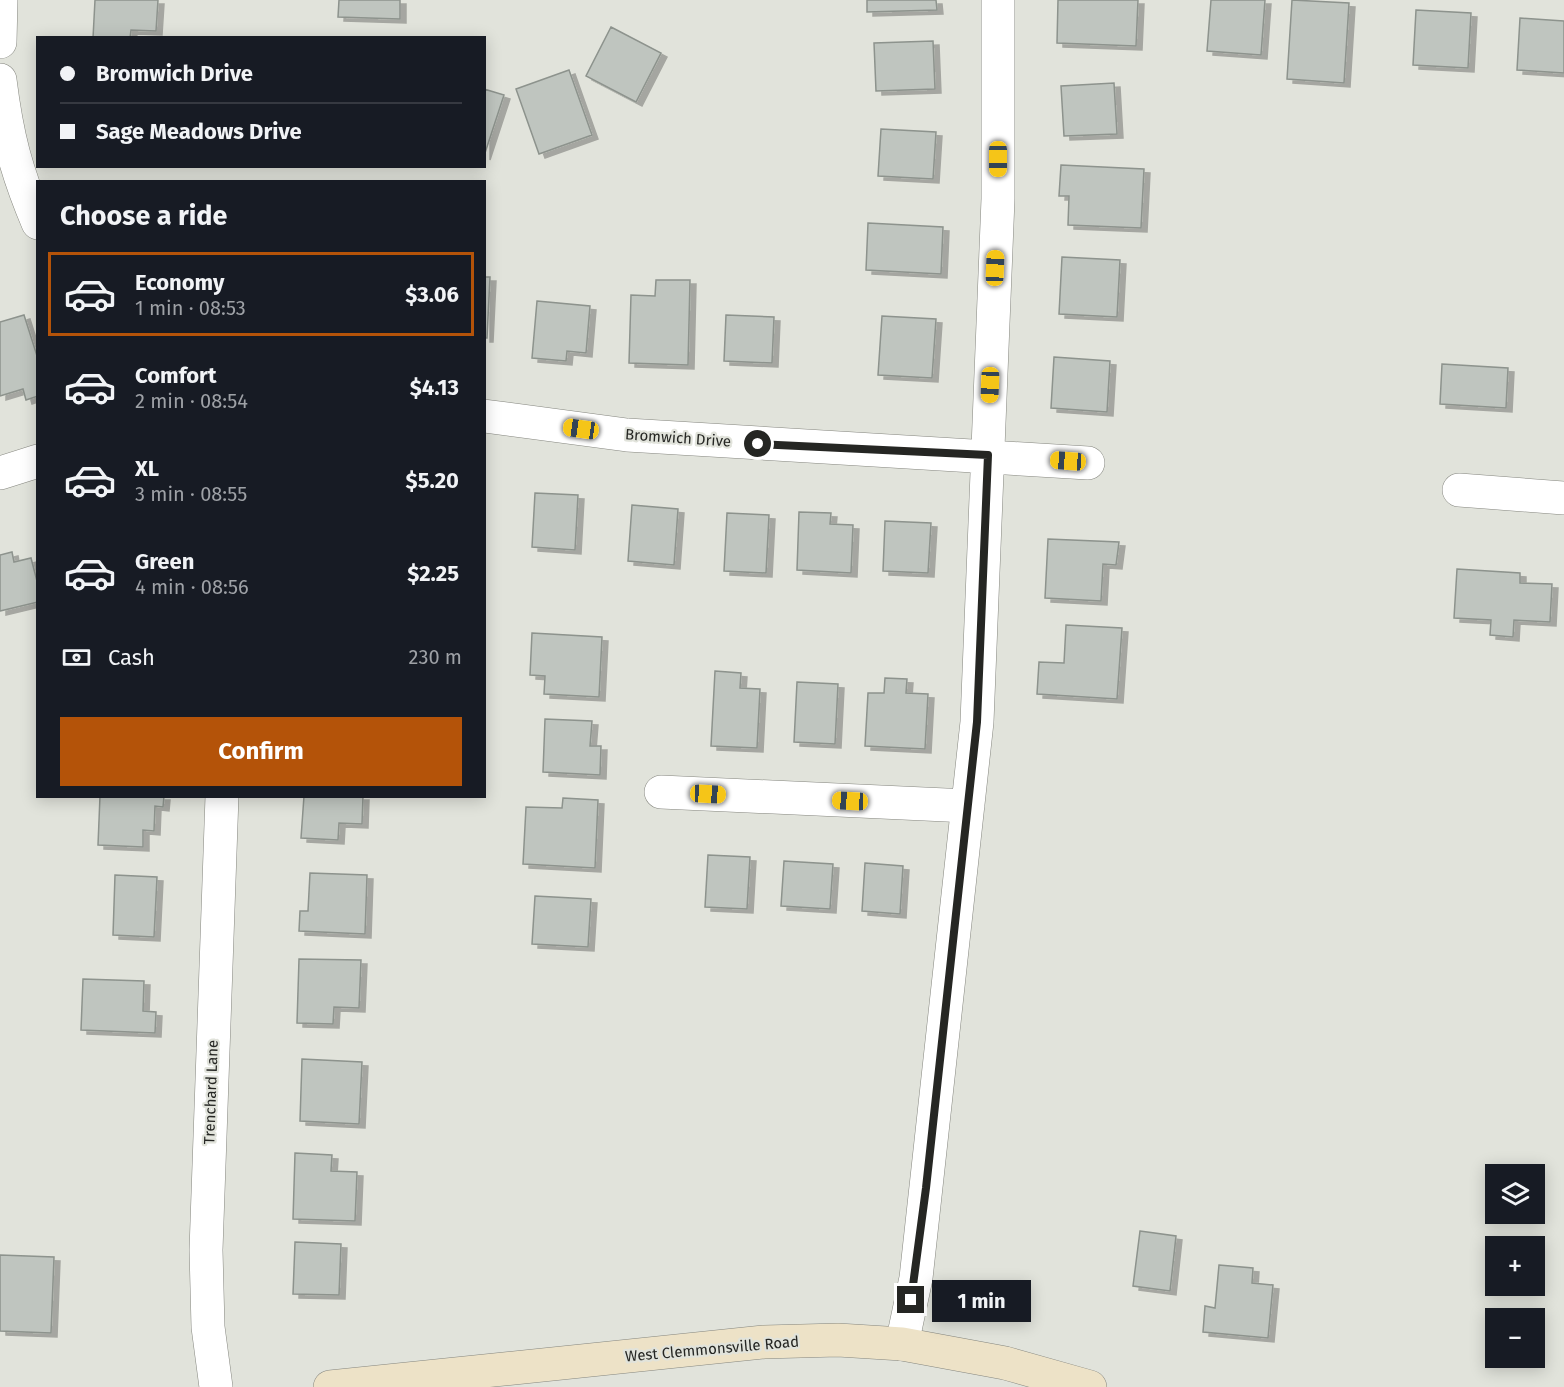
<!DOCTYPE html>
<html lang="en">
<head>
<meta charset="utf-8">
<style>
	body { margin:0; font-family:"Fira Sans",sans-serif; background:#242831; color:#f1f3f6; height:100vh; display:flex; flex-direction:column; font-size:22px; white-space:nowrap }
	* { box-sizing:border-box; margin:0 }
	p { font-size:20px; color:#9ea1a6 }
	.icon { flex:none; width:33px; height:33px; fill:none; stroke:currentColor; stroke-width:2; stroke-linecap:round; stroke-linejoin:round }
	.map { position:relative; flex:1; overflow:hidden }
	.details { position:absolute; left:36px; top:180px; width:450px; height:618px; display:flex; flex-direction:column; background:#171b24; border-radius:0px; box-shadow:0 3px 15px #0003 }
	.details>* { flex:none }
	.hud { position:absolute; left:36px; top:36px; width:450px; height:132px; border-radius:0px; box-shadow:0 3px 15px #0003; display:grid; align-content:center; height:132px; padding:0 24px; background:#171b24 }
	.fabs { position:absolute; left:1485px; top:1164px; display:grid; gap:12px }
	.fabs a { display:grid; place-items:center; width:60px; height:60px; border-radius:0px; background:#171b24; box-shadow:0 3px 15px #0003; font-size:30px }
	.end { position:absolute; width:27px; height:27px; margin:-14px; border:8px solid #252623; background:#fff; box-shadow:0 0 0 3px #fff }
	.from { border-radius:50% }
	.bubble { position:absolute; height:42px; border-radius:0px; background:#171b24; box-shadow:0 3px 15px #0003; font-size:20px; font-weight:700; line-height:42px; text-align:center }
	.car { position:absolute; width:18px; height:36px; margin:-18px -9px; border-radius:8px; box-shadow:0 0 4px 2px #0007; background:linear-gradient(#f5c518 24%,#345 0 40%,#f5c518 0 76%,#345 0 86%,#f5c518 0) }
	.hud b { display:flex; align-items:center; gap:21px; height:57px; font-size:22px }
	.hud b+b { border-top:2px solid #363941 }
	.hud i { width:15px; height:15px; background:#f1f3f6 }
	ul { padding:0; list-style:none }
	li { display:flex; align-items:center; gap:18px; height:84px; margin:0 12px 9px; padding:0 12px; border:3px solid transparent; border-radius:0px }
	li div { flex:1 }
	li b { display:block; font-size:22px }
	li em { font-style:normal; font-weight:700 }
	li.active { border-color:#b45309 }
	li>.icon { width:54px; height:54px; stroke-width:1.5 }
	h2 { padding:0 24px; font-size:27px; line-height:72px }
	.pay { display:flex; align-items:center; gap:15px; height:66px; padding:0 24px; font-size:22px }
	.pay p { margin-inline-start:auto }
	.cta { display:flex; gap:12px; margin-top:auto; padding:12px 24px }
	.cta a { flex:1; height:69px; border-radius:0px; background:#b45309; color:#fff; font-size:24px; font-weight:700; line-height:69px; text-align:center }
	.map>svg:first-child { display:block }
	.building { fill:#bfc5bf; stroke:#8d938d; stroke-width:1.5; filter:url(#shadow) }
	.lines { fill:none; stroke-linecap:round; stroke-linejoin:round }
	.minor-casing { stroke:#85867f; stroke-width:34 }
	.secondary-casing { stroke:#85867f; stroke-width:34 }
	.minor { stroke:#fff; stroke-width:33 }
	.secondary { stroke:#ede2c7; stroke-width:33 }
	.route { stroke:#252623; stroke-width:8 }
	.labels { text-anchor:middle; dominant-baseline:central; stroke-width:4.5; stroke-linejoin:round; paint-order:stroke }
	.street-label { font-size:15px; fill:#252623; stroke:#e1e3db }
</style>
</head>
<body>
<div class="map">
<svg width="1564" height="1387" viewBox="0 0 1564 1387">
	<defs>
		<filter id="shadow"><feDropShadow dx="6" dy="4" stdDeviation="0" flood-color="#0004"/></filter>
	</defs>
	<rect width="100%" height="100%" fill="#e1e3db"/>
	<path class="building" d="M95,0H158L156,31L131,30L130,38H93Z
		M339,0H400V19L338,17Z
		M867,0H936L937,10L867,12Z
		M1058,0H1138L1136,46L1057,43Z
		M1211,0H1265L1261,55L1207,51Z
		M1292,0L1349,3L1344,83L1287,79Z
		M1416,10L1471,13L1468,68L1413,65Z
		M1520,18L1564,21V73L1517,70Z
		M611,27L661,53L636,102L586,76Z
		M933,41L935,89L876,91L874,43Z
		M569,70L592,135L539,154L516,89Z
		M1114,83L1117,134L1064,136L1061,86Z
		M484,89L504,95L484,156Z
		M881,129L936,132L933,179L878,176Z
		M1061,165L1144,169L1141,228L1068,225L1069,196H1059Z
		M868,223L943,227L941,274L866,270Z
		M1062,257L1120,260L1117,317L1059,314Z
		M484,277H490L487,338H484Z
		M656,280H690L688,365L629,363L631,295L655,296Z
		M537,301L590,306L586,353L567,351L566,361L532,358Z
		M24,315L38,359V396L26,400L23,389L0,396V322Z
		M726,315L774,317L772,363L724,361Z
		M882,316L936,319L932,378L878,375Z
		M1054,357L1110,361L1107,412L1051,408Z
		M1442,364L1508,368L1506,408L1440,404Z
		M535,493L578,495L575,550L532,547Z
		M632,505L678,509L674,565L628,561Z
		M799,512L831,513L830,524L853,525L851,573L797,570Z
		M727,513L769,515L766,573L724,571Z
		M885,521L931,523L928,573L883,571Z
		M1048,539L1119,542L1116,565L1103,564L1101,601L1045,598Z
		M12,552L14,562L31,558L38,585V602L0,611V555Z
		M1457,569L1520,573V583L1552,584L1550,622L1514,620L1513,637L1490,635L1491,620L1454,618Z
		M1066,625L1122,628L1117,699L1037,694L1039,662L1064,663Z
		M532,633L602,637L599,697L544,694L545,676L530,675Z
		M715,671L741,673L740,688L760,689L757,748L711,746Z
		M885,678L907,679L906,693L928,694L925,749L865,746L868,693H884Z
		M797,682L838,684L835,744L794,742Z
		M545,719L592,721L590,746H601L600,775L543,772Z
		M100,796H164L163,807L155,806L154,831L143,830V847L98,845Z
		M304,796H363L362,824L339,823L338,840L301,838Z
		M563,798L598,800L595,868L523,864L526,807L562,808Z
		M708,855L750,857L747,909L705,907Z
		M784,861L833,864L830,909L781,906Z
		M865,863L903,866L900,914L862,911Z
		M310,873L367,875L365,934L299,931L300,911H308Z
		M115,875L157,877L154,937L113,935Z
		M535,896L591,899L588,947L532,944Z
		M299,959L361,960L359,1008L334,1007L333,1024L297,1023Z
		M83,979L144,981L143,1011L156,1012L155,1033L81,1030Z
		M302,1059L362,1062L359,1124L300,1121Z
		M295,1153L332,1155L331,1171L357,1172L355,1221L293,1219Z
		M1140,1231L1176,1236L1170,1291L1133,1286Z
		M295,1242L341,1244L339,1295L293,1294Z
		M0,1255L54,1257L51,1333L0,1331Z
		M1219,1265L1253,1268L1252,1283L1273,1285L1268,1338L1203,1332L1205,1306L1215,1308Z"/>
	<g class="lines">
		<defs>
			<path id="minor" d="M0,42L1,0
				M0,80C7,136 16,171 38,223
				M484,416L627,435L1088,463
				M0,473L38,461
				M1459,490L1564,498
				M661,792L968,806
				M902,1344L916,1278L977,722L998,199V0
				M216,1387L208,1327L206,1250L222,796"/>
			<path id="secondary" d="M330,1387L764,1342L838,1340L902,1344L1005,1363L1090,1387"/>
		</defs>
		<use href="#minor" class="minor-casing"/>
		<use href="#secondary" class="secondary-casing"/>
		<use href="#minor" class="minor"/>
		<use href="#secondary" class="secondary"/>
	</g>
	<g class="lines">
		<path class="route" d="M758,444L988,455L977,722L926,1188L911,1300"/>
	</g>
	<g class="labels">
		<g class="street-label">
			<text transform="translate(678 438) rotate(4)">Bromwich Drive</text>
			<text transform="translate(211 1092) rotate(-88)">Trenchard Lane</text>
			<text transform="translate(712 1349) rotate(-5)">West Clemmonsville Road</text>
		</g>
	</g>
</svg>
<div class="fabs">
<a><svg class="icon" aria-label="layers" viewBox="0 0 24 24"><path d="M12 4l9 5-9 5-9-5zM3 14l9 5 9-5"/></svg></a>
<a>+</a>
<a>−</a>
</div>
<i class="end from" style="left:758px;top:444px"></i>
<i class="end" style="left:911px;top:1300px"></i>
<div class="bubble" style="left:932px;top:1280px;width:99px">1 min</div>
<i class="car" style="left:998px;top:159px;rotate:180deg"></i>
<i class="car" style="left:995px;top:268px;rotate:2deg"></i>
<i class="car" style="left:990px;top:385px;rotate:182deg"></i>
<i class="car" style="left:581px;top:429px;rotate:278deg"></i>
<i class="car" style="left:1068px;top:461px;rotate:274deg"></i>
<i class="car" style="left:708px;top:794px;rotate:93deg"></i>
<i class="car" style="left:850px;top:801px;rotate:273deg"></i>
<div class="hud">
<b><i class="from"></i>Bromwich Drive</b>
<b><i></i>Sage Meadows Drive</b>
</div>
<section class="details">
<h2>Choose a ride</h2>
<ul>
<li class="active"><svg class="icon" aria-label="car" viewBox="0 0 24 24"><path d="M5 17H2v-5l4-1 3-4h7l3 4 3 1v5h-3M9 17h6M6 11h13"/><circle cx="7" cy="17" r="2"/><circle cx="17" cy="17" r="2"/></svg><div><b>Economy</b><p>1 min · 08:53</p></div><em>$3.06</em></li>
<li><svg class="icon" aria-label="car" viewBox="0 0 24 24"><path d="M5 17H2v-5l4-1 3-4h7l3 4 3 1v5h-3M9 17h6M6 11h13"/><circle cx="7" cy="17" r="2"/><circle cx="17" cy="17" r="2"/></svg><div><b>Comfort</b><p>2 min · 08:54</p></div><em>$4.13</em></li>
<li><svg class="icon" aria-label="car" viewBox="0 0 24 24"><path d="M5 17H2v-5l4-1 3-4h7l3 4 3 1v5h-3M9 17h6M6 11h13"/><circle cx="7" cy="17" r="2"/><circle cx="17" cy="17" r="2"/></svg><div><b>XL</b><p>3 min · 08:55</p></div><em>$5.20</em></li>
<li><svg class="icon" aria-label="car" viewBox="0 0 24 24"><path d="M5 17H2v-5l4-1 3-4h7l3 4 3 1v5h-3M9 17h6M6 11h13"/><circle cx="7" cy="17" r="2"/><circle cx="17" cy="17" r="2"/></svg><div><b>Green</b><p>4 min · 08:56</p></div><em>$2.25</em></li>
</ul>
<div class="pay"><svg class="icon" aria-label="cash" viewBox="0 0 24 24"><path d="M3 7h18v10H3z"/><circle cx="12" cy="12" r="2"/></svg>Cash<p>230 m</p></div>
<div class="cta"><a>Confirm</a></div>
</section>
</div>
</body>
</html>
